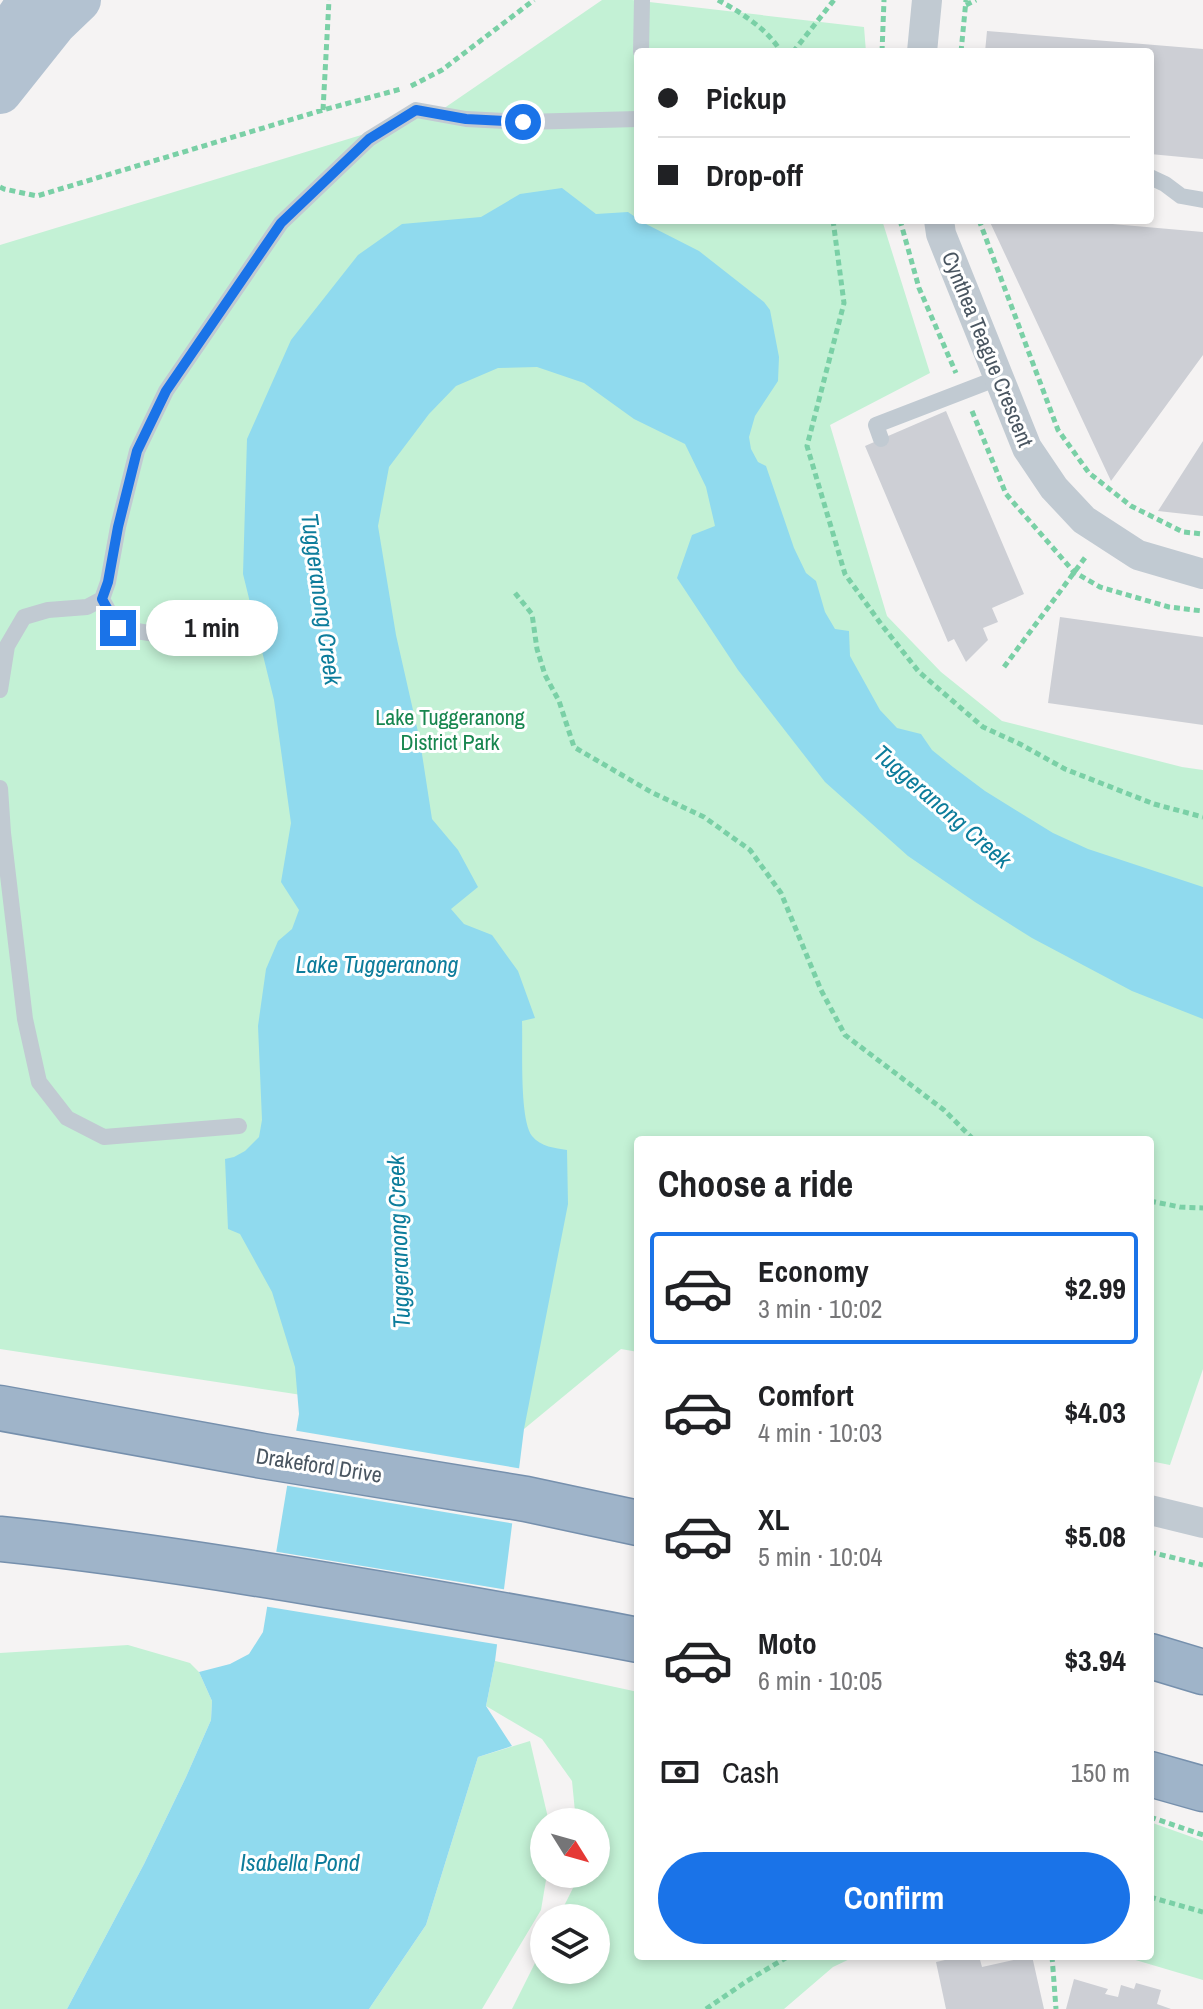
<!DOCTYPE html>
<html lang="en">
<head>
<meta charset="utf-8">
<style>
	body { margin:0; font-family:"Archivo Narrow",sans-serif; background:#f6f6f6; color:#202124; height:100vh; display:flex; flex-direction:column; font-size:30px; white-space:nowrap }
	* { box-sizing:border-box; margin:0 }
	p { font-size:26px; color:#757577 }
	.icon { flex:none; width:44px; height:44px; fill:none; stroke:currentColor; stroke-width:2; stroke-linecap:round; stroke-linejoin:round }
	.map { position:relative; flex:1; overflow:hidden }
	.sheet { position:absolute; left:634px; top:1136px; width:520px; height:824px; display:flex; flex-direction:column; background:#fff; border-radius:8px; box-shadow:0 4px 12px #0003 }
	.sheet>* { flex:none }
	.guide { position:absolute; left:634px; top:48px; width:520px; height:176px; border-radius:8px; box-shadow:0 4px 12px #0003; display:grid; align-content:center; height:176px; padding:0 24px; background:#fff }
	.needle { width:52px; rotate:127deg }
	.tools { position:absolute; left:530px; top:1808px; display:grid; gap:16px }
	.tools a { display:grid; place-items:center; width:80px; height:80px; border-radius:50%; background:#fff; box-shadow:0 4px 12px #0003; font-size:40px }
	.end { position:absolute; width:36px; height:36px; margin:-18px; border:10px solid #1a73e8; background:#fff; box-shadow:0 0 0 4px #fff }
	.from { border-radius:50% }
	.bubble { position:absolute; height:56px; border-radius:28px; background:#fff; box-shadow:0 4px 12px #0003; font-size:26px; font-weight:700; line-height:56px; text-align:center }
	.guide b { display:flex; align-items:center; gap:28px; height:76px; font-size:30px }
	.guide b+b { border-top:2px solid #e0e0e0 }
	.guide i { width:20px; height:20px; background:#202124 }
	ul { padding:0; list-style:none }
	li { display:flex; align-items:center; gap:24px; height:112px; margin:0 16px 12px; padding:0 8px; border:4px solid transparent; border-radius:8px }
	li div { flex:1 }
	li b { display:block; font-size:30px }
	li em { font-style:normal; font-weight:700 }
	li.on { border-color:#1a73e8 }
	li>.icon { width:72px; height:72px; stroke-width:1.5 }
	h2 { padding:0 24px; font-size:36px; line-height:96px }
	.pay { display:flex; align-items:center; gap:20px; height:88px; padding:0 24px; font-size:30px }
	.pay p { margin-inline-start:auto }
	.cta { display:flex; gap:16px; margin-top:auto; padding:16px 24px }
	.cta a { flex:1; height:92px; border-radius:48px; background:#1a73e8; color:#fff; font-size:32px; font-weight:700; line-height:92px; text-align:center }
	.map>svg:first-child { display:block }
	.green { fill:#c3f1d5 }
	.water { fill:#90daee }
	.pier { fill:#f5f3f3 }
	.building { fill:#cdcfd5 }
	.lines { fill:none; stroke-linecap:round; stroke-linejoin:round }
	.trunk-casing { stroke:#7690ad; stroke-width:47 }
	.path { stroke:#7ad0a6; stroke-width:5; stroke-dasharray:6 4; stroke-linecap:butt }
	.service { stroke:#c1cad2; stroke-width:16 }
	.minor { stroke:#c1cad2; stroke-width:30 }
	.primary { stroke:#b3c2d1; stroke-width:44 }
	.trunk { stroke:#9fb4c9; stroke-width:44 }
	.route { stroke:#1a73e8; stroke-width:10 }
	.labels { text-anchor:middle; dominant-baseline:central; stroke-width:6; stroke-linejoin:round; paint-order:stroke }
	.street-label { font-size:22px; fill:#4a5661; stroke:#fff }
	.park-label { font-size:22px; fill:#17864f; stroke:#fff }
	.water-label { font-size:24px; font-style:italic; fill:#0c7c9b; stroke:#fff }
</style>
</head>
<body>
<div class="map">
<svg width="1203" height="2009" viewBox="0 0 1203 2009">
	<rect width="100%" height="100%" fill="#f5f3f3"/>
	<path class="green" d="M602,0H632L864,27L866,52H638V220H882L930,373L830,425L887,616L941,672L1002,721L1182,767L1203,770V1369L1170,1465L1150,1461V1140H638V1352L621,1349L524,1429L0,1349V245L440,111Z
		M128,1645L190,1663L199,1672L212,1701L211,1720L186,1777L144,1864L67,2009H0V1653Z
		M495,1661L638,1692V1956H856L833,1967L784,2009H512L544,1945V1970H596V1918H558L580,1874H596V1822H576L572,1781L542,1739L486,1706Z
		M530,1741L549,1822H544V1874H547L541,1910L482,2009H369L426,1925L478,1757Z
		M1150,1822L1203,1841V1980L1122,1956H1150Z"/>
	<path class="water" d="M562,188L596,214L628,212L644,223L699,251L764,302L770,310L779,357L778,381L755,416L749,437L751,449L758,462L766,466L794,548L806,573L816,581L825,612L835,629L849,631L850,656L880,710L897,728L921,734L932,750L953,767L985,791L1053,833L1088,849L1203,887V1019L1132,991L1032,938L975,902L908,856L825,782L738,670L677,578L692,535L715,526L706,487L685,444L634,419L584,383L537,367L498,368L456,386L429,414L389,467L378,526L396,635L420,741L432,819L458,850L478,887L451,909L464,924L492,935L518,971L535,1018L522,1021C523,1045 519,1119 532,1136C541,1147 555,1148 567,1150L568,1204L524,1429L495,1661L486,1706L512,1746L478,1757L426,1925L369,2009H67L144,1864L186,1777L211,1720L212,1701L199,1672L230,1664L249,1654L263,1632L299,1414L295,1367L272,1292L240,1234L228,1229L225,1159L234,1157L245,1151L259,1137L262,1120L258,1026L266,969L278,941L292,929L299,910L281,882L291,823L274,700L243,574L247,439L291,340L358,255L402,224L481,217L520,194Z"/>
	<path class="pier" d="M292,1430L523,1469L516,1524L283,1485Z
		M272,1551L508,1590L501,1645L263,1606Z"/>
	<path class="building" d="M987,31L1203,49V159L1150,154V52H985Z
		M989,220H1067L1203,232V355L1111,481Z
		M946,411L1024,594L992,608L998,622L983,628L988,640L966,662L954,639L948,642L865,446Z
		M1203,441V516L1158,511Z
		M1060,617L1203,637V725L1048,703Z
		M963,1956H979L982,1967L1032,1956L1044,2009H946L936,1962Z
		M1074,1979L1108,1989L1105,1994L1118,1997L1121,1985L1134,1989L1136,1983L1161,1990L1157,2004L1171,2009H1066Z"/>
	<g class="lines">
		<defs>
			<path id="trunk" d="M0,1408L263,1456L526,1499L638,1523
				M0,1539C109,1550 218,1567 326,1585C430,1602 534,1620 638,1640
				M1150,1656L1203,1672
				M1150,1774L1203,1789"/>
		</defs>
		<use href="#trunk" class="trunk-casing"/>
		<path class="path" d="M718,0C740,12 768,29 781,52
			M966,5L976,0
			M793,52L834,0
			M882,52L884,0
			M961,52L966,0
			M411,86L442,70L534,0
			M323,110L329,0
			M0,187L4,189L37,196L323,110L401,89
			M833,220L844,303L807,446L845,574L881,624L919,672L983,727L1020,744L1065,769L1154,804L1203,817
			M900,220L919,288L956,373
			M979,220L1058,430L1089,473L1131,506L1183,532L1203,534
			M972,411L1006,494L1074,572L1100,587L1169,607L1203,611
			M515,593L532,614L537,649L545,675L559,701L574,747L651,792L704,817L750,850L781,893L821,990L845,1035L944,1110L974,1140
			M1004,667L1087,555
			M1150,1201L1180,1207L1203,1208
			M1150,1552L1203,1565
			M1150,1817L1203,1835
			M1150,1897L1203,1912
			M1052,1956L1056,2009
			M706,2009L747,1981L789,1956"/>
		<path class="service" d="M641,52L642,0
			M1150,177L1165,184L1181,196L1203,200
			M881,439L876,425L998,378
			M102,599L118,628L155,634
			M0,690L7,646L24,617L48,610L87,607L102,599L108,582L118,527L137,451L166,391L281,223L369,139L416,110L466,119L523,122L638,119
			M0,788L3,833L25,1019L39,1082L67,1118L104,1137L239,1126"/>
		<path class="minor" d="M922,52L927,0
			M939,220L941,234L1027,448L1054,488L1084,520L1138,555L1203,574
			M1150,1510L1203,1523"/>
		<path class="primary" d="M0,44L30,0
			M0,92L55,23L79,0"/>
		<use href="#trunk" class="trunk"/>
	</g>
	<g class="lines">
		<path class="route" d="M118,628L102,599L108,582L118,527L137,451L166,391L281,223L369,139L416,110L466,119L523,122"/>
	</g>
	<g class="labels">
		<g class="street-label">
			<text transform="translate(988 349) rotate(68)">Cynthea Teague Crescent</text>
			<text transform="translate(319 1465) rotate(9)">Drakeford Drive</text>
		</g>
		<g class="park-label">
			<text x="450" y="717">Lake Tuggeranong<tspan x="450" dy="25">District Park</tspan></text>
		</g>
		<g class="water-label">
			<text transform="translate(322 599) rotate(82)">Tuggeranong Creek</text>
			<text transform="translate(943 806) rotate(41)">Tuggeranong Creek</text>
			<text x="377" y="964">Lake Tuggeranong</text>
			<text transform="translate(398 1242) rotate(-92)">Tuggeranong Creek</text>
			<text x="300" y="1862">Isabella Pond</text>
		</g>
	</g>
</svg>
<div class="tools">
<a><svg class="needle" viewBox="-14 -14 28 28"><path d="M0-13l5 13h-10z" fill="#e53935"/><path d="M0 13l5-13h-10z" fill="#757577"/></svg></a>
<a><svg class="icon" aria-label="layers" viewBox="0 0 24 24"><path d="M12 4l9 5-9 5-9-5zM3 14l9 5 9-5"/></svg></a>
</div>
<i class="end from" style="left:523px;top:122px"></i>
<i class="end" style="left:118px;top:628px"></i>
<div class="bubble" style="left:146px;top:600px;width:132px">1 min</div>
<div class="guide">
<b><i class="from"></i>Pickup</b>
<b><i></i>Drop-off</b>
</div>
<section class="sheet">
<h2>Choose a ride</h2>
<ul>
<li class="on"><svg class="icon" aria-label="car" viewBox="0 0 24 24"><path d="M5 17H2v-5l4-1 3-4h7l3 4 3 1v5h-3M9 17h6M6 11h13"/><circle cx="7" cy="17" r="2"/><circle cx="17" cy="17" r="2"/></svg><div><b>Economy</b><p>3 min · 10:02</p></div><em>$2.99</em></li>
<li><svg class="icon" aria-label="car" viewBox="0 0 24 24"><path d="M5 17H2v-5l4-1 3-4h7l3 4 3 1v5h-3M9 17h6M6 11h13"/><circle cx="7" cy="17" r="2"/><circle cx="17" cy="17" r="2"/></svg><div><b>Comfort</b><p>4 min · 10:03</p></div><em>$4.03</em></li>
<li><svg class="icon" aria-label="car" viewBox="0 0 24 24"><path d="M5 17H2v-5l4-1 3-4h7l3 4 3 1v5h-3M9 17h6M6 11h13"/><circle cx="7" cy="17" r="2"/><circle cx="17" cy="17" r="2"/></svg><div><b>XL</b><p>5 min · 10:04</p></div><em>$5.08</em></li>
<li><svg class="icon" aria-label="car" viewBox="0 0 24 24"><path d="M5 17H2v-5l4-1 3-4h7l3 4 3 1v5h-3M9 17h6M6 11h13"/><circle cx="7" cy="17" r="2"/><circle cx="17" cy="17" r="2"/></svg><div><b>Moto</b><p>6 min · 10:05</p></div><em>$3.94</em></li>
</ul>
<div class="pay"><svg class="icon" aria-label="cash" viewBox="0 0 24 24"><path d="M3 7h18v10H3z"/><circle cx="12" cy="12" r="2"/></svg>Cash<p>150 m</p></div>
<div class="cta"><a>Confirm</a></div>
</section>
</div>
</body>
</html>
